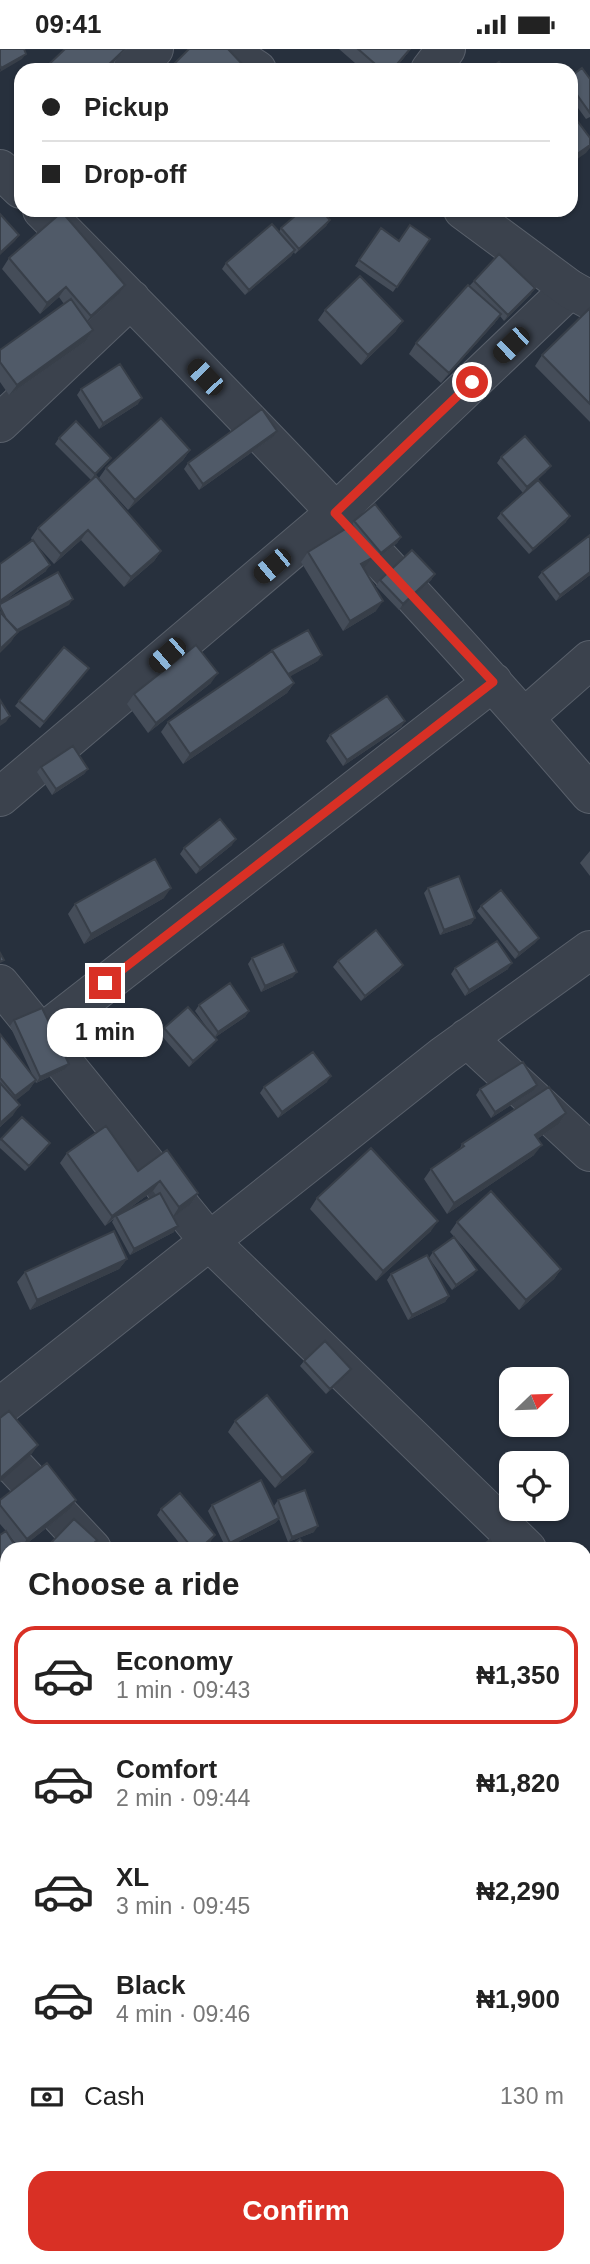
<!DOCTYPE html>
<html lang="en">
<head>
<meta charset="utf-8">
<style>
	body { margin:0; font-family:Arial,sans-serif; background:#f6f6f6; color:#222; height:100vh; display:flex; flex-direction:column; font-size:26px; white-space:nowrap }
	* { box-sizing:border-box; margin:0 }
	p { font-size:23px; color:#767676 }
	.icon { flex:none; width:38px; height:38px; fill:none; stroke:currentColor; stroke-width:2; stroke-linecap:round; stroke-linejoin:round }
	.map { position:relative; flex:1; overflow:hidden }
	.drawer { position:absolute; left:0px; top:1493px; width:592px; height:723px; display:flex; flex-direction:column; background:#fff; border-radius:21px 21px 0 0; box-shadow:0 2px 5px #0004 }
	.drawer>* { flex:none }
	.guide { position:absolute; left:14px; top:14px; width:564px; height:154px; border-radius:21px; box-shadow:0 2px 5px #0004; display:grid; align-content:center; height:154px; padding:0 28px; background:#fff }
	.needle { width:46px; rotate:67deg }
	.buttons { position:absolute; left:499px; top:1318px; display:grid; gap:14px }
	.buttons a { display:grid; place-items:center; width:70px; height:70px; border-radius:14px; background:#fff; box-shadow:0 2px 5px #0004; font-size:35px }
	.end { position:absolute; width:32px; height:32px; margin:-16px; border:9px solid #d93025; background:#fff; box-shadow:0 0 0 4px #fff }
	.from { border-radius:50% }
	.bubble { position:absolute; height:49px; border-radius:21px; background:#fff; box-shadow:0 2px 5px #0004; font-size:23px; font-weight:700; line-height:49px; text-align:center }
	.car { position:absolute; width:21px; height:42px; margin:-21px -10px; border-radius:9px; box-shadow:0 0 5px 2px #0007; background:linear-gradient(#222 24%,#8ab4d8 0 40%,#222 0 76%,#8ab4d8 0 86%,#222 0) }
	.guide b { display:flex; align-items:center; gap:24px; height:66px; font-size:26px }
	.guide b+b { border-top:2px solid #e0e0e0 }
	.guide i { width:18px; height:18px; background:#222 }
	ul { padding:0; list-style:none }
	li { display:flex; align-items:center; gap:21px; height:98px; margin:0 14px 10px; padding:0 14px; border:4px solid transparent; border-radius:21px }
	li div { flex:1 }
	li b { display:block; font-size:26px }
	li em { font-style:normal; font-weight:700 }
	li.current { border-color:#d93025 }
	li>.icon { width:63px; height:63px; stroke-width:1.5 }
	h2 { padding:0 28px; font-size:32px; line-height:84px }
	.pay { display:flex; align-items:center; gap:18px; height:77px; padding:0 28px; font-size:26px }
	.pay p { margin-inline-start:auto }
	.button { display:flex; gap:14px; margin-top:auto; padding:14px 28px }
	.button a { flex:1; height:80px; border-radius:21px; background:#d93025; color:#fff; font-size:28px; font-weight:700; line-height:80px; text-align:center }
	.status { display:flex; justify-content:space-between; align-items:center; height:49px; padding:0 35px; background:#fff; direction:ltr }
	.status svg { height:19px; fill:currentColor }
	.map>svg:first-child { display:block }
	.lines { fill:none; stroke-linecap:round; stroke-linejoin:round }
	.minor-casing { stroke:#59606b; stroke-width:40 }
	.tertiary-casing { stroke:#59606b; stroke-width:40 }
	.minor { stroke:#3b424d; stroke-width:38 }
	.tertiary { stroke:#3b424d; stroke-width:38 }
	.wall { fill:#454d59; fill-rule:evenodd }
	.shaded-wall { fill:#383f49 }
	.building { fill:#505a68; stroke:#383f49; stroke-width:2 }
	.route { stroke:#d93025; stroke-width:9 }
</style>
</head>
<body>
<div class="status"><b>09:41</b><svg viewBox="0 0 49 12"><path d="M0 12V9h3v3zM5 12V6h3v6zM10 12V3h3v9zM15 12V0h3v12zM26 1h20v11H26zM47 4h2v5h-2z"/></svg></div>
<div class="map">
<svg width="590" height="2215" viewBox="0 0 590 2215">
	<rect width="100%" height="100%" fill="#27303d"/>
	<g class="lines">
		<defs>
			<path id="minor" d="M132,21L154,0
				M430,21L446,0
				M0,120L21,140
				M42,161C230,350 416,542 590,745
				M0,374L131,250
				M525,668L590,611
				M0,748L335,464L570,240
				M0,935L209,1192L527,1500
				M41,985L493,633
				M467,989L590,1103
				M0,1358L443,1007L590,901
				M0,1402L92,1500
				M0,1894L7,1901
				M584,2026L590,2032"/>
			<path id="tertiary" d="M225,0L257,21
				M463,161L570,240L590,251"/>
		</defs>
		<use href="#minor" class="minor-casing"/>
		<use href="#tertiary" class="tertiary-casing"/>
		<use href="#minor" class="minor"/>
		<use href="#tertiary" class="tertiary"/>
	</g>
	<path class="wall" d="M339,0H411L394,21H363Z
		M570,28L590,30V68L586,70L570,48Z
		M327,161H339L332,167Z
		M330,171L326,177L295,205L294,203L291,207L245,246L222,220L226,214L279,183L281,179Z
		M381,179L399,192L430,190L393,243L355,217Z
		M9,209L118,246L88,273L93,281L86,292L9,346L0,333V301L64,255L59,248L40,265L2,220Z
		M474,232L531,245L504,272L500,267L494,275L441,334L409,305L416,294Z
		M590,259V373L535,317L542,306Z
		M325,261L396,282L361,316L318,271Z
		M81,340L138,355L99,380L77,346Z
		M273,388L199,441L184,420L188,414Z
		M59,389L111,409L107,414L91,431L55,395Z
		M190,401L183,411L128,461L99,429L106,419Z
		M501,408L546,423L523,444L497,414Z
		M96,427L161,502L154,512L124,538L81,491L54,515L35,494L46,522L0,555L32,491L31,489L38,479Z
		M501,464L566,473L529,505L497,469Z
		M354,472L401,488L397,494L377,510L360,490L364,519V520L376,562L343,582L301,513L308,503L352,476Z
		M542,523L590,526L556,552L538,528Z
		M435,525L431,531L399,561L376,537L380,531Z
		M318,612L290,627L294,634L287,644L183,715L161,683L168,673Z
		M85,624L40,679L15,657L19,652Z
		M211,634L148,684L127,655L134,645Z
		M405,672L401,678L343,717L326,692L330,686Z
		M41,718L88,720L84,725L52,746L37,723Z
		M232,796L196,825L180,805L184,799Z
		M590,802V827L580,814Z
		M428,839L475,869L471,875L440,886L424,844Z
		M164,849L84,895L68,865L75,855Z
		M481,857L539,889L535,894L515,910L477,862Z
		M252,909L293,928L261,943L248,915Z
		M338,912L403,916L399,922L361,952L333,918Z
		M455,919L508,920L465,947L451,925Z
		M199,956L249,962L245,968L214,989L212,997L189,1018L160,985L164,979L212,986L195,962Z
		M14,971L64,1021L36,1034L35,1032L29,1041L16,1051L13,1066L0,1078V985L33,1027L10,977Z
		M327,1033L278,1069L260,1044L264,1038Z
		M480,1040L533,1042L491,1069L476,1046Z
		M566,1064L559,1075L537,1090L534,1106L447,1165L424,1130L431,1120L459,1101L462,1095Z
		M1,1090L46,1100L25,1122L0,1099V1092Z
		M67,1104L138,1122L198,1144L191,1155L173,1168L174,1183L130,1206L112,1173L114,1170L105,1177L60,1114ZM153,1142L156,1146L123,1164Z
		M317,1149L431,1182L376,1232L310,1160Z
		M457,1173L561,1220L554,1230L519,1261L450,1183Z
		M433,1203L477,1221L473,1226L452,1241L429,1209Z
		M127,1210L119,1220L30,1261L17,1233L25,1223Z
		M391,1225L449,1247L445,1253L408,1271L387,1231Z
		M304,1312L351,1320L347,1326L326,1345L300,1317Z
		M235,1372L306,1413L275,1439L228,1383Z
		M0,1451L69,1461L20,1500L8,1485L7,1511L0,1516V1486L6,1482L0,1475Z
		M278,1451L314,1483L288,1493L279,1470L275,1474L226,1499L208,1462L212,1456L274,1457Z
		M161,1460L211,1492L202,1500H184L157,1466Z
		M7,1607V1678L0,1684V1640L5,1636L0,1630V1614Z
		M7,1699V1713L3,1705Z
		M57,2208H90L78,2215H60Z
		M222,2208H350L340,2215H217Z"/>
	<path class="shaded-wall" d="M125,0L117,10L106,21H103Z
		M410,0H411L394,21H392Z
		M26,5L22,10L0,23L1,19Z
		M590,96V99L586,104L570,115V110Z
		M330,171L326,177L295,205L299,200Z
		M19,186L15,192L0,206V204Z
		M295,201L291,207L245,246L249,241Z
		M125,236L118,246L83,277L91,267Z
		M66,238L59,248L40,265L47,254Z
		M535,239L531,245L504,272L508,266Z
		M501,265L494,275L441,334L449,324Z
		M403,272L396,282L361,316L368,306Z
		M93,281L86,292L9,346L17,336Z
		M142,349L138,355L99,380L103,374Z
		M277,382L273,388L199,441L203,435Z
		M190,401L183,411L128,461L135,451Z
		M111,409L107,414L91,431L95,425Z
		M551,417L546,423L523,444L527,438Z
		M570,467L566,473L529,505L533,500Z
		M88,481L81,491L54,515L61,505Z
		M401,488L397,494L377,510L381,504Z
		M161,502L154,512L124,538L131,528Z
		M372,509L364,519L354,525L361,515Z
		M50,516L46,522L0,555V552Z
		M590,523V526L556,552L560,546Z
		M435,525L431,531L399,561L403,555Z
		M73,550L69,556L17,584L11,593L0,604V600L14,583Z
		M383,552L376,562L343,582L350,572Z
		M322,606L318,612L282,632L286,626Z
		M218,624L211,634L148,684L156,674Z
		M294,634L287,644L183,715L190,705Z
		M10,667L6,673L0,677V673Z
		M405,672L401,678L343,717L347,711Z
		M88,720L84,725L52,746L56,740Z
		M236,790L232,796L196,825L200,819Z
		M171,839L164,849L84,895L91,885Z
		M475,869L471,875L440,886L444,881Z
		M539,889L535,894L515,910L519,904Z
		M512,914L508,920L465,947L469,941Z
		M403,916L399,922L361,952L365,947Z
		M297,923L293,928L261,943L265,937Z
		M249,962L245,968L214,989L218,983Z
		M217,991L212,997L189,1018L193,1012Z
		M69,1015L64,1021L36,1034L40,1028Z
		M331,1027L327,1033L278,1069L282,1063Z
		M36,1031L29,1041L8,1058L15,1047Z
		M537,1036L533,1042L491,1069L495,1063Z
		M20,1056L13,1066L0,1078V1074Z
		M566,1064L559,1075L528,1096L535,1086Z
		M542,1096L534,1106L447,1165L454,1154Z
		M160,1132L153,1142L117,1168L116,1167L105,1177L112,1167Z
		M198,1144L191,1155L172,1169L179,1158Z
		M438,1172L431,1182L376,1232L383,1222Z
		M178,1177L174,1183L130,1206L134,1200Z
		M127,1210L119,1220L30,1261L37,1251Z
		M561,1220L554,1230L519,1261L526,1251Z
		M477,1221L473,1226L452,1241L456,1236Z
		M449,1247L445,1253L408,1271L412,1266Z
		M351,1320L347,1326L326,1345L330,1340Z
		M38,1396L31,1406L0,1433V1429Z
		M313,1403L306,1413L275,1439L282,1429Z
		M76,1451L69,1461L20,1500L27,1490Z
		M279,1469L275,1474L226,1499L230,1494Z
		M318,1477L314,1483L288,1493L292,1488Z
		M215,1486L211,1492L202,1500H199Z
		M7,1508V1511L0,1516V1513Z
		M83,2208H90L78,2215H71Z
		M342,2208H350L340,2215H332Z"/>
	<path class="building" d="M0,0H24L26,5L1,19L0,16Z
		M65,0H125L103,21H45L44,20Z
		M189,0H228L243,16L238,21H168Z
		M358,0H410L392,21H382Z
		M499,13L504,21H488Z
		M582,19L590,30V64L570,36V28Z
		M570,62L590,89V96L570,110Z
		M302,161H321L330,171L299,200L281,179Z
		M62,163L125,236L91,267L66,238L47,254L9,209Z
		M0,165L19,186L0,204Z
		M272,175L295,201L249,241L226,214Z
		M410,176L430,190L397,238L359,211L381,179L399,192Z
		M499,205L535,239L508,266L474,232Z
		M360,227L403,272L368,306L325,261Z
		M468,236L501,265L449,324L416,294Z
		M71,250L93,281L17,336L0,313V301Z
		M590,259V355L542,306Z
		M120,315L142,349L103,374L81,340Z
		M262,360L277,382L203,435L188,414Z
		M161,369L190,401L135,451L106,419Z
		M76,372L111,409L95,425L59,389Z
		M525,387L551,417L527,438L501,408Z
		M96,427L161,502L131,528L88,481L61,505L38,479Z
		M538,431L570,467L533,500L501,464Z
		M375,455L401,488L381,504L354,472Z
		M352,476L372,509L361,515L383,552L350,572L308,503Z
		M590,486V523L560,546L542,523Z
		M33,491L50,516L0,552V515Z
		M412,501L435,525L403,555L380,531Z
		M58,523L73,550L17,581L6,570L0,558V555Z
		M0,563L18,583L0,600Z
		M308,581L322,606L288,625L272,601Z
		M196,596L218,624L156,674L134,645Z
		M64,598L89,619L44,673L19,652Z
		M272,602L294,634L190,705L168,673Z
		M387,647L405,672L347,711L330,686Z
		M0,651L10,667L0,673Z
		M73,697L88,720L56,740L41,718Z
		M220,770L236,790L200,819L184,799Z
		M155,810L171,839L91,885L75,855Z
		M459,827L475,869L444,881L428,839Z
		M501,841L539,889L519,904L481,857Z
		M376,881L403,916L365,947L338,912Z
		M497,892L512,914L469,941L455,919Z
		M283,895L297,923L265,937L252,909Z
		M0,904L4,911L0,913Z
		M230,934L249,962L218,983L199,956Z
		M188,958L217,991L193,1012L164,979Z
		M42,959L69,1015L40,1028L14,971Z
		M0,985L36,1031L15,1047L0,1029Z
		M313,1003L331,1027L282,1063L264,1038Z
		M523,1013L537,1036L495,1063L480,1040Z
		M0,1034L20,1056L0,1074Z
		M549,1038L566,1064L535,1086L542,1096L454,1154L431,1120L464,1097L462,1095Z
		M22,1068L50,1094L29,1117L1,1090Z
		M106,1077L138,1122L167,1101L198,1144L179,1158L160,1132L112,1167L67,1104Z
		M371,1099L438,1172L383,1222L317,1149Z
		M491,1142L561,1220L526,1251L457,1173Z
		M160,1144L178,1177L134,1200L116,1167Z
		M114,1182L127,1210L37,1251L25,1223Z
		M454,1188L477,1221L456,1236L433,1203Z
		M427,1206L449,1247L412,1266L391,1225Z
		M325,1292L351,1320L330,1340L304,1312Z
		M267,1346L313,1403L282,1429L235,1372Z
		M9,1362L38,1396L0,1429V1369Z
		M47,1414L76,1451L27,1490L0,1456V1451Z
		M261,1431L279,1469L230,1494L212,1456Z
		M305,1441L318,1477L292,1488L278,1451Z
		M180,1444L215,1486L199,1500H193L161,1460Z
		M74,1470L97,1491L89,1500H45Z
		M6,1482L17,1500H7V1508L0,1513V1486Z
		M300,1490L307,1500H288Z
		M490,1491L496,1500H477Z
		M0,1530L7,1540V1567L3,1569L0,1564Z
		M584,1551L590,1557V1574L584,1578Z
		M0,1569L7,1578V1589L0,1594Z
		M7,1607V1628L0,1620V1614Z
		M590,1621V1661L584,1667V1626Z
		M7,1634V1676L0,1682V1640Z
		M584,1744L590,1752V1784L585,1788Z
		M584,2174L590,2183V2199L584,2203Z
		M64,2208H83L71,2215H67Z
		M172,2208H176L182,2215H164Z
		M225,2208H272L277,2215H230Z
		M281,2208H342L332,2215H285Z
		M529,2208H570L575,2214L521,2215Z"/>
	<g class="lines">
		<path class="route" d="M105,934L493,633L335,464L472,333"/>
	</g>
</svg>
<div class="buttons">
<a><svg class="needle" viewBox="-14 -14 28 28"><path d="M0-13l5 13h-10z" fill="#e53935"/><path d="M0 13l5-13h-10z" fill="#767676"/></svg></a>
<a><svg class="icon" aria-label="locate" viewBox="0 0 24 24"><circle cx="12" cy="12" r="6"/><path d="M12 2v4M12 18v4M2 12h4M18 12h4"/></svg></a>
</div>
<i class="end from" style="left:472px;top:333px"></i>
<i class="end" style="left:105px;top:934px"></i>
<div class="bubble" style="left:47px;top:959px;width:116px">1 min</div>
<i class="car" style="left:511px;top:296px;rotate:226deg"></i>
<i class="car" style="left:205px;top:328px;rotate:316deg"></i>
<i class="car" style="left:272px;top:517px;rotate:230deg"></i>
<i class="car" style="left:167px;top:606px;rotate:229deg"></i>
<div class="guide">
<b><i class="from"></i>Pickup</b>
<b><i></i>Drop-off</b>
</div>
<section class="drawer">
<h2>Choose a ride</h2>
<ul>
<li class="current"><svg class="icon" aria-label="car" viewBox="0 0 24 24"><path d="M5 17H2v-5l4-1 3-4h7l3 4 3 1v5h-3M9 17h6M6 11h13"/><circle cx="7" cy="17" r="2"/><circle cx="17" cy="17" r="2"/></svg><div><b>Economy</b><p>1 min · 09:43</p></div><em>₦1,350</em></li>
<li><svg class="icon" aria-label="car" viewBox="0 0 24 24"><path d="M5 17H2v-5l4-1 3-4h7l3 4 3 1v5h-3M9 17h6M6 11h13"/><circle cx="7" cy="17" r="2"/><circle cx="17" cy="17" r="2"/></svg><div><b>Comfort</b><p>2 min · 09:44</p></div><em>₦1,820</em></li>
<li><svg class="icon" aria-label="car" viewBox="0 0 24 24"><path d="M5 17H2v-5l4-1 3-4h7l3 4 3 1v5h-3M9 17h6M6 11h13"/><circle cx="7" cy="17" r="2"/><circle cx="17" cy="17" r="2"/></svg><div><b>XL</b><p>3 min · 09:45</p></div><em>₦2,290</em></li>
<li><svg class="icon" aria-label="car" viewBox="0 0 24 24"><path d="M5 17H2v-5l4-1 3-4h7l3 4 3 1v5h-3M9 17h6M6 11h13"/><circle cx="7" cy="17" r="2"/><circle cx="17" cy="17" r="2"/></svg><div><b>Black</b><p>4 min · 09:46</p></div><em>₦1,900</em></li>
</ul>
<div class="pay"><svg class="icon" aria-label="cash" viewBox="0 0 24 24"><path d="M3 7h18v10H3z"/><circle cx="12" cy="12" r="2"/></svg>Cash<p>130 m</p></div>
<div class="button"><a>Confirm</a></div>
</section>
</div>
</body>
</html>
